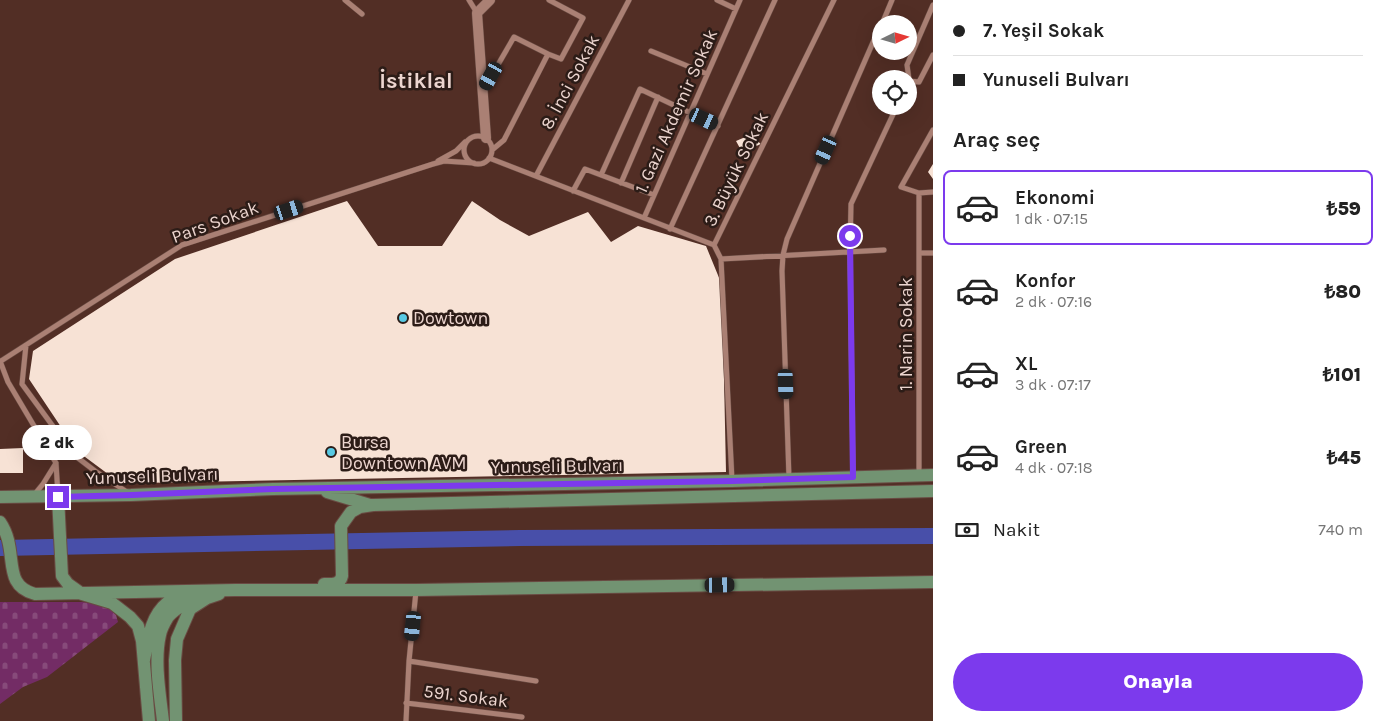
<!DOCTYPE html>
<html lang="tr">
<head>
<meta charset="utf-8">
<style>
	body { margin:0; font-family:Karla,sans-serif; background:#f2f2f2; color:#222; height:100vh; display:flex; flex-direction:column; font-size:19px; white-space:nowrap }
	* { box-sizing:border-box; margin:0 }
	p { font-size:16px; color:#767676 }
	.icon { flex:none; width:28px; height:28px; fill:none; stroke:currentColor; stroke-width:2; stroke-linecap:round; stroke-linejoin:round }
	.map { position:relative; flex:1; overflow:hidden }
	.sheet { display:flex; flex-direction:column; background:#fff; width:450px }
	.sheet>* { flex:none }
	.top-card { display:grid; align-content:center; height:110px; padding:0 20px; background:#fff }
	.needle { width:32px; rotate:85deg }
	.tools { position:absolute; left:872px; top:15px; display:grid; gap:10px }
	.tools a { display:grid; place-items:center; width:45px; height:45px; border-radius:50%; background:#fff; box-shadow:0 5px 20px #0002; font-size:25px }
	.end { position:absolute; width:22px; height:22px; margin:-11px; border:6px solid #7c3aed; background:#fff; box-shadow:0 0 0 2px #fff }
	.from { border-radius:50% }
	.bubble { position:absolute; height:35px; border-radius:18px; background:#fff; box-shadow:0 5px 20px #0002; font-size:16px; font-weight:800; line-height:35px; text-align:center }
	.car { position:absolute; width:15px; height:30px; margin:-15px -8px; border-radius:6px; box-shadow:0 0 4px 1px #0007; background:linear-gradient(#222 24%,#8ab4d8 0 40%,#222 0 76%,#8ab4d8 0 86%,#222 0) }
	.top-card b { display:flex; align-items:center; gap:18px; height:48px; font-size:19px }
	.top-card b+b { border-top:1px solid #e0e0e0 }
	.top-card i { width:12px; height:12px; background:#222 }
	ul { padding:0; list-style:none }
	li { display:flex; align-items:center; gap:15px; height:75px; margin:0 10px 8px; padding:0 10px; border:2px solid transparent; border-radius:8px }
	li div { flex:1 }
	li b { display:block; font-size:19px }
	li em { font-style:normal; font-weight:800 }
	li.on { border-color:#7c3aed }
	li>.icon { width:45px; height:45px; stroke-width:1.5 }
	h2 { padding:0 20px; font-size:22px; line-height:60px }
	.pay { display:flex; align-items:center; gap:12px; height:55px; padding:0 20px; font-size:19px }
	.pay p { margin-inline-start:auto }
	.action { display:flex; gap:10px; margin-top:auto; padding:10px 20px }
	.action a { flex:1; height:58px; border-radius:30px; background:#7c3aed; color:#fff; font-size:20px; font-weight:800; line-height:58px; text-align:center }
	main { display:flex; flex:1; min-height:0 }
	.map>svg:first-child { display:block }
	.cemetery { fill:url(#cemetery-stones) }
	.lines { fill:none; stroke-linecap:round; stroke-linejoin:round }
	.river { stroke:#484fa9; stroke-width:16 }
	.building { fill:#f7e2d5 }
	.street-casing { stroke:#694b43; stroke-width:6 }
	.secondary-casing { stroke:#694b43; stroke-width:11 }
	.primary-casing { stroke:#694b43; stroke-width:14 }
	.street { stroke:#aa8074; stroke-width:5 }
	.secondary { stroke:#aa8074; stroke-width:10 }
	.primary { stroke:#729372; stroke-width:12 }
	.route { stroke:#7c3aed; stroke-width:6 }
	.poi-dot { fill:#58c9e3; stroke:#2c1c17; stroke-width:2 }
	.labels { text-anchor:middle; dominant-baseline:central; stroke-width:5; stroke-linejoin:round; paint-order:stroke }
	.street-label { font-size:18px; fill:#ecd5cf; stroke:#2c1c17 }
	.poi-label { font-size:18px; fill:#ecd5cf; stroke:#2c1c17; text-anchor:start }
	.district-label { font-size:22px; font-weight:bold; fill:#ecd5cf; stroke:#2c1c17 }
</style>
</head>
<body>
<main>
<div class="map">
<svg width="933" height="721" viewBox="0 0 933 721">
	<defs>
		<pattern id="cemetery-stones" width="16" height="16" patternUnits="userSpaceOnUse" patternTransform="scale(1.25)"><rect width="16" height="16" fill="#732c65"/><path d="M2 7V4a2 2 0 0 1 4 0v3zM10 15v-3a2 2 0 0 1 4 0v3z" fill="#874a7a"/></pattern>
	</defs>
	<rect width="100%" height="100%" fill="#522e25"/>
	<path class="cemetery" d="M0,602H82L98,604L109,608L116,615L118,622L47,677L23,687L0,704Z"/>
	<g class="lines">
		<path class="river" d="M0,548L520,538L933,536"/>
	</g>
	<path class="building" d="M750,135L761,144L742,152L736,141Z
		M933,164V179L928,172Z
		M347,201L378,246H442L472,201L500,220L529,236L588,212L611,242L638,226L706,246L722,285L726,472L139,483L108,474L77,451L29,379L33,351L175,259Z
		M23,448V473H0V449Z"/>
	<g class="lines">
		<defs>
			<path id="street" d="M345,0L362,14
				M469,0L477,13
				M717,0L736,9
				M882,24L892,0
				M651,51L707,74
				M548,54L561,59L583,18L549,0
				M909,79L907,65L933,5
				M909,81L919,82L933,55
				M485,87L514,37L548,54L504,140L492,150
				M933,130L901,187L919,193L933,192
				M464 150a14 14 0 1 1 28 0a14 14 0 1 1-28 0Z
				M489,158L644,218
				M438,161L456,151L465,142
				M601,175L640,89L718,126
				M536,176L629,0
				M621,183L658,97
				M573,191L585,169L654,195
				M919,193V475
				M670,229L775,0
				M714,245L644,218L740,0
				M920,253H933
				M721,259L884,250
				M26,345L22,384L74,455L95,471L127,492
				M0,361L8,382L56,463L58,495
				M1,361L182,245L433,164L444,161L474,163
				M853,476L850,252L851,204L897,106
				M789,478L782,271L783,255L787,239L881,24
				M732,480L721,259L714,245L834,0
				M34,495L43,484L56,463
				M409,661L536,681
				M406,703L522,717
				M406,721L409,661L416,591"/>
			<path id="secondary" d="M486,138L477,13L490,0"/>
			<path id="primary" d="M327,492L370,505
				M0,497L131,495L273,489L732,481L933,475
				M58,497L62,576L68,584L82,594L112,603L130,617L138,626L142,641L149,721
				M0,522C20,551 0,585 35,594L235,590H416L933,582
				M324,584C332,584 340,585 342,576L341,526L351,512L360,507L373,505L933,491
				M144,660C148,641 150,617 167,603C173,599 182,597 189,594
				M163,721C160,695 154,661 160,635C161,629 165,622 168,617C174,609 185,604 193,598
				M176,721L175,660L177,639L190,609L207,598L219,594"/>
		</defs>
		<use href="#street" class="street-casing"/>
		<use href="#secondary" class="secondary-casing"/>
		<use href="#primary" class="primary-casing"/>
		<use href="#street" class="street"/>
		<use href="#secondary" class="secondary"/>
		<use href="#primary" class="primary"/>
	</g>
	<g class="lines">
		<path class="route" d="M58,497L132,495L273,489L732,481L853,477L850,236"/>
	</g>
	<g class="poi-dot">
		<circle cx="403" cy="318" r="5"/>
		<circle cx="331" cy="452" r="5"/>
	</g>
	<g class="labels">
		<g class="street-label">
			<text transform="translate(570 82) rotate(-62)">8. İnci Sokak</text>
			<text transform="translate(676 111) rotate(-66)">1. Gazi Akdemir Sokak</text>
			<text transform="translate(736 169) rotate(-64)">3. Büyük Sokak</text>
			<text transform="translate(215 222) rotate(-20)">Pars Sokak</text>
			<text transform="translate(906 334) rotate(-90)">1. Narin Sokak</text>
			<text transform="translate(557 466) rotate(-1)">Yunuseli Bulvarı</text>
			<text transform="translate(152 476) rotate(-2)">Yunuseli Bulvarı</text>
			<text transform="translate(466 696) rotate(7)">591. Sokak</text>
		</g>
		<g class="poi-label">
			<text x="413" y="318">Dowtown</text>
			<text x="341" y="442">Bursa<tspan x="341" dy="21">Downtown AVM</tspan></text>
		</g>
		<g class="district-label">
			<text x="416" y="81">İstiklal</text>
		</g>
	</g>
</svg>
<div class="tools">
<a><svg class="needle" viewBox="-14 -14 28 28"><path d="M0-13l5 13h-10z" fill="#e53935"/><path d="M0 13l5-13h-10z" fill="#767676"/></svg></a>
<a><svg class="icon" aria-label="locate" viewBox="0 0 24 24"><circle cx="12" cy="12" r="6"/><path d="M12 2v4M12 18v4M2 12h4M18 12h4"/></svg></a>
</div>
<i class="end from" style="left:850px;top:236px"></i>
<i class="end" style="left:58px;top:497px"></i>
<div class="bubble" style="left:22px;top:425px;width:70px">2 dk</div>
<i class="car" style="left:491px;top:76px;rotate:209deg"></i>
<i class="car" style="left:704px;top:119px;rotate:115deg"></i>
<i class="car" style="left:826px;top:150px;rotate:204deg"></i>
<i class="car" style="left:289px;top:210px;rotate:72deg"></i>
<i class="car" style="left:786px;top:384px;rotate:178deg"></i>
<i class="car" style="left:720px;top:585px;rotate:89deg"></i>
<i class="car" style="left:413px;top:626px;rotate:186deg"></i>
</div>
<section class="sheet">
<div class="top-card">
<b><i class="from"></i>7. Yeşil Sokak</b>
<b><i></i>Yunuseli Bulvarı</b>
</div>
<h2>Araç seç</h2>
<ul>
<li class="on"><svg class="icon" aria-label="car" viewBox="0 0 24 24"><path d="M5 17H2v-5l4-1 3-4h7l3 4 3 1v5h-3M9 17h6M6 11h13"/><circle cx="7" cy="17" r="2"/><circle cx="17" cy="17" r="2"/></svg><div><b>Ekonomi</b><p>1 dk · 07:15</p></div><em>₺59</em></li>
<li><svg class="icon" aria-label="car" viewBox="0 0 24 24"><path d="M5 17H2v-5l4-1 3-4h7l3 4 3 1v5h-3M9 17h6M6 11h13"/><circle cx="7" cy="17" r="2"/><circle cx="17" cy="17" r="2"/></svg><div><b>Konfor</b><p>2 dk · 07:16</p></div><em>₺80</em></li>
<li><svg class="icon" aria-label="car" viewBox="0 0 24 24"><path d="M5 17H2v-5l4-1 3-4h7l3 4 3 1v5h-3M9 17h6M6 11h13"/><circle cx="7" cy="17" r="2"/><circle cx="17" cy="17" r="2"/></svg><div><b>XL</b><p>3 dk · 07:17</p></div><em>₺101</em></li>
<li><svg class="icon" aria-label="car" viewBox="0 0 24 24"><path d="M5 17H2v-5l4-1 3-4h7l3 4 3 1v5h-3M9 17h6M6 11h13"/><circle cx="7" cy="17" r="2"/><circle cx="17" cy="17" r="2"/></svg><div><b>Green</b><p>4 dk · 07:18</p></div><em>₺45</em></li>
</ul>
<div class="pay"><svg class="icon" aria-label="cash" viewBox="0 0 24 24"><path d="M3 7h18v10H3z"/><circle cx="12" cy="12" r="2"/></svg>Nakit<p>740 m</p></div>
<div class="action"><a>Onayla</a></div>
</section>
</main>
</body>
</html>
